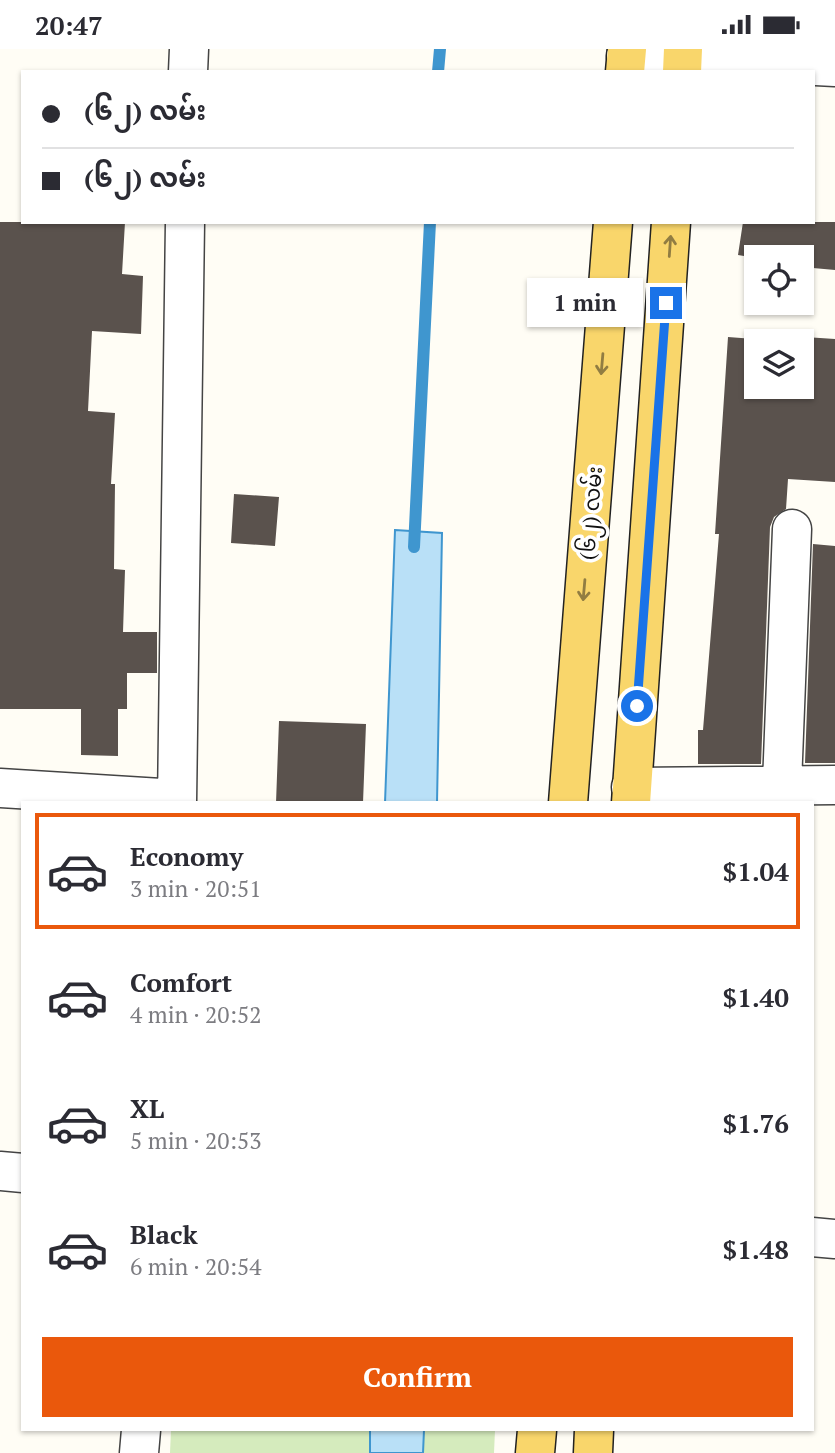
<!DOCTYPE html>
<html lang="en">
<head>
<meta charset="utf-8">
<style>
	body { margin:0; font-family:"PT Serif","Noto Sans Myanmar",serif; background:#f2f2f3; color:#2b2b33; height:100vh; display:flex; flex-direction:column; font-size:26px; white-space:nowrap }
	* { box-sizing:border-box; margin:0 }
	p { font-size:23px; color:#7c7c81 }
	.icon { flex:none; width:38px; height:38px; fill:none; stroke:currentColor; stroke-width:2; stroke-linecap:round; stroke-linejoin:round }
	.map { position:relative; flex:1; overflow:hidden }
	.panel { position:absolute; left:21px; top:752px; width:793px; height:630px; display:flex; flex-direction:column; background:#fff; border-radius:0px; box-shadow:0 2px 5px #0004 }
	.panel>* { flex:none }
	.hud { position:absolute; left:21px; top:21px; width:794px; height:154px; border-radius:0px; box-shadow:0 2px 5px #0004; display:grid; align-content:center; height:154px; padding:0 21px; background:#fff }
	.fabs { position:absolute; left:744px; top:196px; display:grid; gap:14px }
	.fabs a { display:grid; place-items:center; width:70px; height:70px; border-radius:0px; background:#fff; box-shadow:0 2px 5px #0004; font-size:35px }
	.end { position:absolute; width:32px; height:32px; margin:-16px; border:9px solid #1a73e8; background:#fff; box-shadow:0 0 0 4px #fff }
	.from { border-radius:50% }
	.bubble { position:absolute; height:49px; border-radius:0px; background:#fff; box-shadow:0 2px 5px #0004; font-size:23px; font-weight:700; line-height:49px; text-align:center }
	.hud b { display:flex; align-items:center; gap:24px; height:66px; font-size:26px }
	.hud b+b { border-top:2px solid #e1e1e2 }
	.hud i { width:18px; height:18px; background:#2b2b33 }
	ul { padding:12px 0 0; list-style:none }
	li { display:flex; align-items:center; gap:21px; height:116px; margin:0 14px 10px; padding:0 7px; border:4px solid transparent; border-radius:0px }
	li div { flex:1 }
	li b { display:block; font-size:26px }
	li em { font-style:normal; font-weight:700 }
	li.on { border-color:#ea580c }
	li>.icon { width:63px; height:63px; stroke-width:1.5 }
	.primary-button { display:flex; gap:14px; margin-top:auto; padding:14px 21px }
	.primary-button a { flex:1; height:80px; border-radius:0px; background:#ea580c; color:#fff; font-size:28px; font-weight:700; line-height:80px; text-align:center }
	.status { display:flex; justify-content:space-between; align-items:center; height:49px; padding:0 35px; background:#fff; direction:ltr }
	.status svg { height:19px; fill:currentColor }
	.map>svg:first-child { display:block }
	.green { fill:#d5ebbd }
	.water { fill:#b9e0f7; stroke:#3f96cf; stroke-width:2 }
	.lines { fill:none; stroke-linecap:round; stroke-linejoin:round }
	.stream { stroke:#3f96cf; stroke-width:12 }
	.building { fill:#5a524d }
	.street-casing { stroke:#444; stroke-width:41 }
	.primary-casing { stroke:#222; stroke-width:41 }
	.street { stroke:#fff; stroke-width:38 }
	.primary { stroke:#f9d66b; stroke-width:38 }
	.oneway { stroke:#917d42 }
	.route { stroke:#1a73e8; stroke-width:9 }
	.labels { text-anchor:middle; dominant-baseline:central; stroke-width:7; stroke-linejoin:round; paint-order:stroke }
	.street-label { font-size:21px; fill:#111; stroke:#fff }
</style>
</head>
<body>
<div class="status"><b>20:47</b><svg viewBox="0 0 49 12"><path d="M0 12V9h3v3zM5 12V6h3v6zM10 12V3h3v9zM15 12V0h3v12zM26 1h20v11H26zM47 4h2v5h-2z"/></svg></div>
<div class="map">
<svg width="835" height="1404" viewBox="0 0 835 1404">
	<rect width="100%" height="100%" fill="#fffdf5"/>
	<path class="green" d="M171,1381H495L494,1404H170Z"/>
	<path class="water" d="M395,481L442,484L437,754H385Z
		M370,1381H424L423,1404H370Z"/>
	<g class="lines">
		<path class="stream" d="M438,23L440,0
			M414,498L430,173"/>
	</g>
	<path class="building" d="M0,173H125L122,225L143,227L141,285L92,282L88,362L115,364L111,435H115L114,520L125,521L123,583H157V624H127V660H118V707L81,706V660H0Z
		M743,173H835V221L802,218V208L756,209L738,206Z
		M728,288L782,292H756V338H802V294H804L805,288L835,290V433L788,430L786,460L774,468L770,478L761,715H698V681H703L719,485H715Z
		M234,445L279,448L275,497L231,494Z
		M813,495L835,497V714H805Z
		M279,672L366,675L363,754H276Z"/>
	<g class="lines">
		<defs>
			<path id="street" d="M626,7L835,18
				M188,23L189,0
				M782,735L792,480
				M631,738L835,736
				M0,739L177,750
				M177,754L185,173
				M0,1122L23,1124
				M812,1188L835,1190
				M139,1404L141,1381"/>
			<path id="primary" d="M625,23L627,0
				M682,23L683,0
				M568,754L613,173
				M631,754L671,173
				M535,1404L537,1381
				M593,1404L594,1381"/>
		</defs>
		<use href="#street" class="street-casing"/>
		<use href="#primary" class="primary-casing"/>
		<use href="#street" class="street"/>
		<use href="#primary" class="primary"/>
	</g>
	<defs><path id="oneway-shaft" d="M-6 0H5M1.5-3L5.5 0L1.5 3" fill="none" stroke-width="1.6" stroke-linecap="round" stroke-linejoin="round" transform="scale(1.75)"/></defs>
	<g class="oneway">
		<use href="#oneway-shaft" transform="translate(670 197) rotate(-86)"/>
		<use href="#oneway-shaft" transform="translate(602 315) rotate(95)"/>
		<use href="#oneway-shaft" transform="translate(584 541) rotate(95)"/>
	</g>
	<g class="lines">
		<path class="route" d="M637,657L666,254"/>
	</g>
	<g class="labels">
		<g class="street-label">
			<text transform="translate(590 464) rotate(-85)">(၆၂) လမ်း</text>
		</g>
	</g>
</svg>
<div class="fabs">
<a><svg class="icon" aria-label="locate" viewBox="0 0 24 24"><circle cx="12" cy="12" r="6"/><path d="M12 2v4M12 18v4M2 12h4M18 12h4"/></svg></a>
<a><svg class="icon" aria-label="layers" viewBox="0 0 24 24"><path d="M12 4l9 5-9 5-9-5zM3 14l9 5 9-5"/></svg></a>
</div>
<i class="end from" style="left:637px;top:657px"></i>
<i class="end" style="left:666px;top:254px"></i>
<div class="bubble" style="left:527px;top:229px;width:116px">1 min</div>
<div class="hud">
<b><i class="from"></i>(၆၂) လမ်း</b>
<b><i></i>(၆၂) လမ်း</b>
</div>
<section class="panel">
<ul>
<li class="on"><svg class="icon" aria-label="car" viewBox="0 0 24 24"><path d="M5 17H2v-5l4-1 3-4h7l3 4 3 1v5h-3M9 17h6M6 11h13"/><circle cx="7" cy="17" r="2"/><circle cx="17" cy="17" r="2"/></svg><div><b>Economy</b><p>3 min · 20:51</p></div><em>$1.04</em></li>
<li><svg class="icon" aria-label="car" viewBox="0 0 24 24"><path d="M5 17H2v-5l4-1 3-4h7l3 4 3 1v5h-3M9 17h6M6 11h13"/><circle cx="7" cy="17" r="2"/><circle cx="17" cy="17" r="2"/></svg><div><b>Comfort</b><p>4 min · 20:52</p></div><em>$1.40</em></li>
<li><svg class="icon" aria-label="car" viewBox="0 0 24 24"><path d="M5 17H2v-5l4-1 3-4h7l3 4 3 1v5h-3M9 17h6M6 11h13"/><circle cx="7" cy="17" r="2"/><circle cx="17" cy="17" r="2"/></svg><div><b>XL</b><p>5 min · 20:53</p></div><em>$1.76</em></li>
<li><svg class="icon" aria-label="car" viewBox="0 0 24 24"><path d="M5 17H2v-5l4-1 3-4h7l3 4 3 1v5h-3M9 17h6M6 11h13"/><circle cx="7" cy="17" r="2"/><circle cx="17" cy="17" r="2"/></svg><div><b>Black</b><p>6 min · 20:54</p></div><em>$1.48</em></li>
</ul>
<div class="primary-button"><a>Confirm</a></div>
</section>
</div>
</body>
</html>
